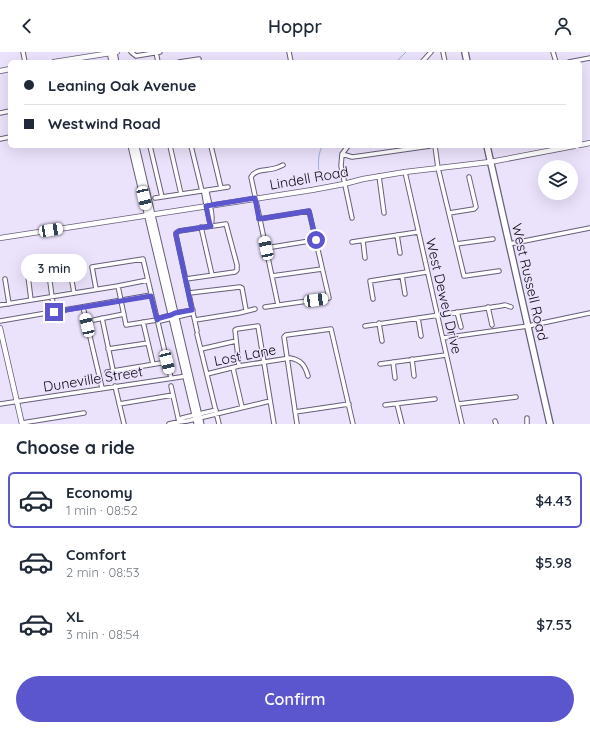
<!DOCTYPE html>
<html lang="en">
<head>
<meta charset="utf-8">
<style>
	body { margin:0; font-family:Quicksand,sans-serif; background:#f2f2f3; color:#1f2937; height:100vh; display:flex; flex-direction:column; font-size:15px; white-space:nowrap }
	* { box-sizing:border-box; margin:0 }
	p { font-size:13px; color:#747a83 }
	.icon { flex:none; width:22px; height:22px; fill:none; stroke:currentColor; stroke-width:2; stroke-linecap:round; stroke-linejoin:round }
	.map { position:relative; height:372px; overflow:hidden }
	.panel { display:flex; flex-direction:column; background:#fff; flex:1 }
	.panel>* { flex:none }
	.banner { position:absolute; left:8px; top:8px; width:574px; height:88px; border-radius:6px; box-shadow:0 4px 16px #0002; display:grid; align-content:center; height:88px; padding:0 16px; background:#fff }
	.fabs { position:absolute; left:538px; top:108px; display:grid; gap:8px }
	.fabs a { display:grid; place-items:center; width:40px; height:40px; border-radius:50%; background:#fff; box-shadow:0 4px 16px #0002; font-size:20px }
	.end { position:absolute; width:18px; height:18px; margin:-9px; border:5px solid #5b56ce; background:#fff; box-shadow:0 0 0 2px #fff }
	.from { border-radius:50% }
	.bubble { position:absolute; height:28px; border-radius:14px; background:#fff; box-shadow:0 4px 16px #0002; font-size:13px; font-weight:600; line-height:28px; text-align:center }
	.car { position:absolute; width:12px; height:24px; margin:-12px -6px; border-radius:5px; box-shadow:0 0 3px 1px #0007; background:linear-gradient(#fff 24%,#345 0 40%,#fff 0 76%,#345 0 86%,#fff 0) }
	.banner b { display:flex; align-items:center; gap:14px; height:38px; font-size:15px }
	.banner b+b { border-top:1px solid #e0e1e3 }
	.banner i { width:10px; height:10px; background:#1f2937 }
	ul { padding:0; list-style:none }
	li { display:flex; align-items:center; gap:12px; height:56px; margin:0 8px 6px; padding:0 8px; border:2px solid transparent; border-radius:6px }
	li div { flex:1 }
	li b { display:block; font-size:15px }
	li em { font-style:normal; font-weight:600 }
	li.selected { border-color:#5b56ce }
	li>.icon { width:36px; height:36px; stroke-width:1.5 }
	h2 { padding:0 16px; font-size:18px; line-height:48px }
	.button { display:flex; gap:8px; margin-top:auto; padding:8px 16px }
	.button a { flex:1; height:46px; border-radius:24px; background:#5b56ce; color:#fff; font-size:16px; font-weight:600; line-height:46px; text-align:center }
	header { display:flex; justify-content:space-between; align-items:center; height:52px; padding:0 16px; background:#fff; font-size:18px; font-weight:600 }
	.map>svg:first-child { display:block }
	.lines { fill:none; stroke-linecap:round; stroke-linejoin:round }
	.stream { stroke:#97b4dd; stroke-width:1 }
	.minor-casing { stroke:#685e79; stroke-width:5.5 }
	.tertiary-casing { stroke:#685e79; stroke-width:6 }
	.secondary-casing { stroke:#685e79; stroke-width:7 }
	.primary-casing { stroke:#685e79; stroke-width:8 }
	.minor { stroke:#fff; stroke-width:3.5 }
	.tertiary { stroke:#fff; stroke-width:4.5 }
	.secondary { stroke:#fff; stroke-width:5 }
	.primary { stroke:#fff; stroke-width:5.5 }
	.route { stroke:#5b56ce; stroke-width:5 }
	.labels { text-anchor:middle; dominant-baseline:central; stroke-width:3; stroke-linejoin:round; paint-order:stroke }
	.street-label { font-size:14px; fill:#0d0913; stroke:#ebe2fb }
</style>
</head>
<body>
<header><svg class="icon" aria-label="back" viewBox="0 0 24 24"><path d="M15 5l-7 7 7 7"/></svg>Hoppr<svg class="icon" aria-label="person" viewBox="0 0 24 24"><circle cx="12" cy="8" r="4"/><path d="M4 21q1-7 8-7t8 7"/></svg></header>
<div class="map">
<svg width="590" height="372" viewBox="0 0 590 372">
	<rect width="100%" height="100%" fill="#ebe2fb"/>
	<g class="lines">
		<path class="stream" d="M396,10L406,0
			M320,127C318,116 317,105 322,94"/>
		<defs>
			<path id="minor" d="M23,0L25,10
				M131,0L136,4L160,0
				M156,0L158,10
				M289,0L291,10
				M443,0L445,10
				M553,0L556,10
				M179,10L199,7
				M422,10L431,0
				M569,10L590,6
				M0,61L10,59
				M0,87L10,85
				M150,94L162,145
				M170,94L181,142
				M191,94L202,139
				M211,94L221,136
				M348,94L342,102L341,114L352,166
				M435,94L438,116L464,224L499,219
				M342,102L352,105L360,104L430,94
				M405,120L462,372
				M379,124L384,161
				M205,139L207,140C209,151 214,163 211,174
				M205,139L204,141C205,148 206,154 208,161C209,166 209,169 211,174
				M155,146L228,135
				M449,161L474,157L476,155L469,125
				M259,167L309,159L329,246L265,255
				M201,175L212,223
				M397,183L400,201
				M363,189L365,206
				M352,190L418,180
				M456,192L493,187
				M509,192L590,176
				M266,196L316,188
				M70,218L74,241
				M49,222L54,260
				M28,224L31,248
				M272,224L322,217
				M402,224L405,242
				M5,227L9,252
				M186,227L235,220L237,218V213L226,172L179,179L176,181V183L197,279
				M118,234L126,273L157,268L160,269L193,261
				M96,237L92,215L143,207L171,326
				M189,241L240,235L242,236L246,258
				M373,247L370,229L427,220
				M0,253L118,234L148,228
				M278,253L251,125C256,116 268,119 276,116C279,115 281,114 283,113
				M83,255L102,336
				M488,255L492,273
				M457,260L461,275
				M102,266L113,318
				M418,266L421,284
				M94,268L124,262
				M157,268L160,266L171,263L175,261L193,258
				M195,268L239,261L255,257
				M0,269L151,243
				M143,270L153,312
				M379,271L382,289
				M365,274L500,254L505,253L511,255
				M197,282L219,372
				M443,286L528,274L590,261
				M108,297L148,291
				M201,297L236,289
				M412,307L414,324
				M393,310L395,326
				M380,312L446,303
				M239,314L235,278L237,277L258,274L274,372
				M233,316L242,355
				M107,320L167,310
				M207,322L239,314L290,306C301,308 305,313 308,324
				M115,334L124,372
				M171,334L179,370
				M0,352L187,324
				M119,352L173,343
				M397,352L402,372
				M458,352L516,345
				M385,353L435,347
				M295,360L349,352
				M527,366V372
				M495,369L496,372
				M179,370L180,367L182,366L216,358
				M22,371L84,361
				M169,372C176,370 181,370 187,369L270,349
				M297,372L284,285L286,283L331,277L353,372"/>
			<path id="tertiary" d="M54,10L117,0
				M0,19L10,17
				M580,93L590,91
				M0,186L312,138L344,132L363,127L405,120L490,110L574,94
				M0,276L22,372"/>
			<path id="secondary" d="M110,0L112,10
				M114,0L116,10
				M131,94L197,372
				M136,94L201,372"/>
			<path id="primary" d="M465,0L467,10
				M487,94L550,372"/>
		</defs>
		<use href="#minor" class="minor-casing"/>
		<use href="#tertiary" class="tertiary-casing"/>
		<use href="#secondary" class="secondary-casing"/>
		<use href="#primary" class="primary-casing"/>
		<use href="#minor" class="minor"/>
		<use href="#tertiary" class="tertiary"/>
		<use href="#secondary" class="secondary"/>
		<use href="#primary" class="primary"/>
	</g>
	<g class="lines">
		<path class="route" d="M54,260L151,244L157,268L160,266L171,263L175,261L192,258L176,183V181L179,179L211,174C208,168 208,161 206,154L255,146L259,167L309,159L316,188"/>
	</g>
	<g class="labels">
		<g class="street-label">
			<text transform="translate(309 126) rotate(-10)">Lindell Road</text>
			<text transform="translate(530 230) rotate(77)">West Russell Road</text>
			<text transform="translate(444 244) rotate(77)">West Dewey Drive</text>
			<text transform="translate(245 303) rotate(-11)">Lost Lane</text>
			<text transform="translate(93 327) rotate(-9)">Duneville Street</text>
		</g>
	</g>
</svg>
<div class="fabs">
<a><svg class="icon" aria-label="layers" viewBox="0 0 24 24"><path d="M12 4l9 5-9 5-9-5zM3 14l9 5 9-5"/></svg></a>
</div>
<i class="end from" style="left:316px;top:188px"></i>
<i class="end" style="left:54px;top:260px"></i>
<div class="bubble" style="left:21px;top:202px;width:66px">3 min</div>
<i class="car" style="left:144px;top:146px;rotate:167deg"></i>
<i class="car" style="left:51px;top:178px;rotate:81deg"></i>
<i class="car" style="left:266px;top:196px;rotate:348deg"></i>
<i class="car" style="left:316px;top:248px;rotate:82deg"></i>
<i class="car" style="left:87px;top:273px;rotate:347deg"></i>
<i class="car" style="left:167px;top:310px;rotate:166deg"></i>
<div class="banner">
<b><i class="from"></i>Leaning Oak Avenue</b>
<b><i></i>Westwind Road</b>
</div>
</div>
<section class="panel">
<h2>Choose a ride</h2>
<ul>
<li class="selected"><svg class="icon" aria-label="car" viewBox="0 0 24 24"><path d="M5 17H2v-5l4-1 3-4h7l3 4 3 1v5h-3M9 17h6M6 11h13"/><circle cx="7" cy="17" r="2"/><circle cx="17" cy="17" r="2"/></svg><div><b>Economy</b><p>1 min · 08:52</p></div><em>$4.43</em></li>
<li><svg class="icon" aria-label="car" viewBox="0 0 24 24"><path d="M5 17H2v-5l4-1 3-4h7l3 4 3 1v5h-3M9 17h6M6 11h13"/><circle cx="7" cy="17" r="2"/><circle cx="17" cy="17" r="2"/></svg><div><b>Comfort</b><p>2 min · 08:53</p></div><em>$5.98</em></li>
<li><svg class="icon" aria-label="car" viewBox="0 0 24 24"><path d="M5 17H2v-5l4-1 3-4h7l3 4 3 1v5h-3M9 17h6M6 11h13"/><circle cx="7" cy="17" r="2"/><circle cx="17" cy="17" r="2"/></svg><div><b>XL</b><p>3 min · 08:54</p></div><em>$7.53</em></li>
</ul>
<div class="button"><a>Confirm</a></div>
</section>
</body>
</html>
